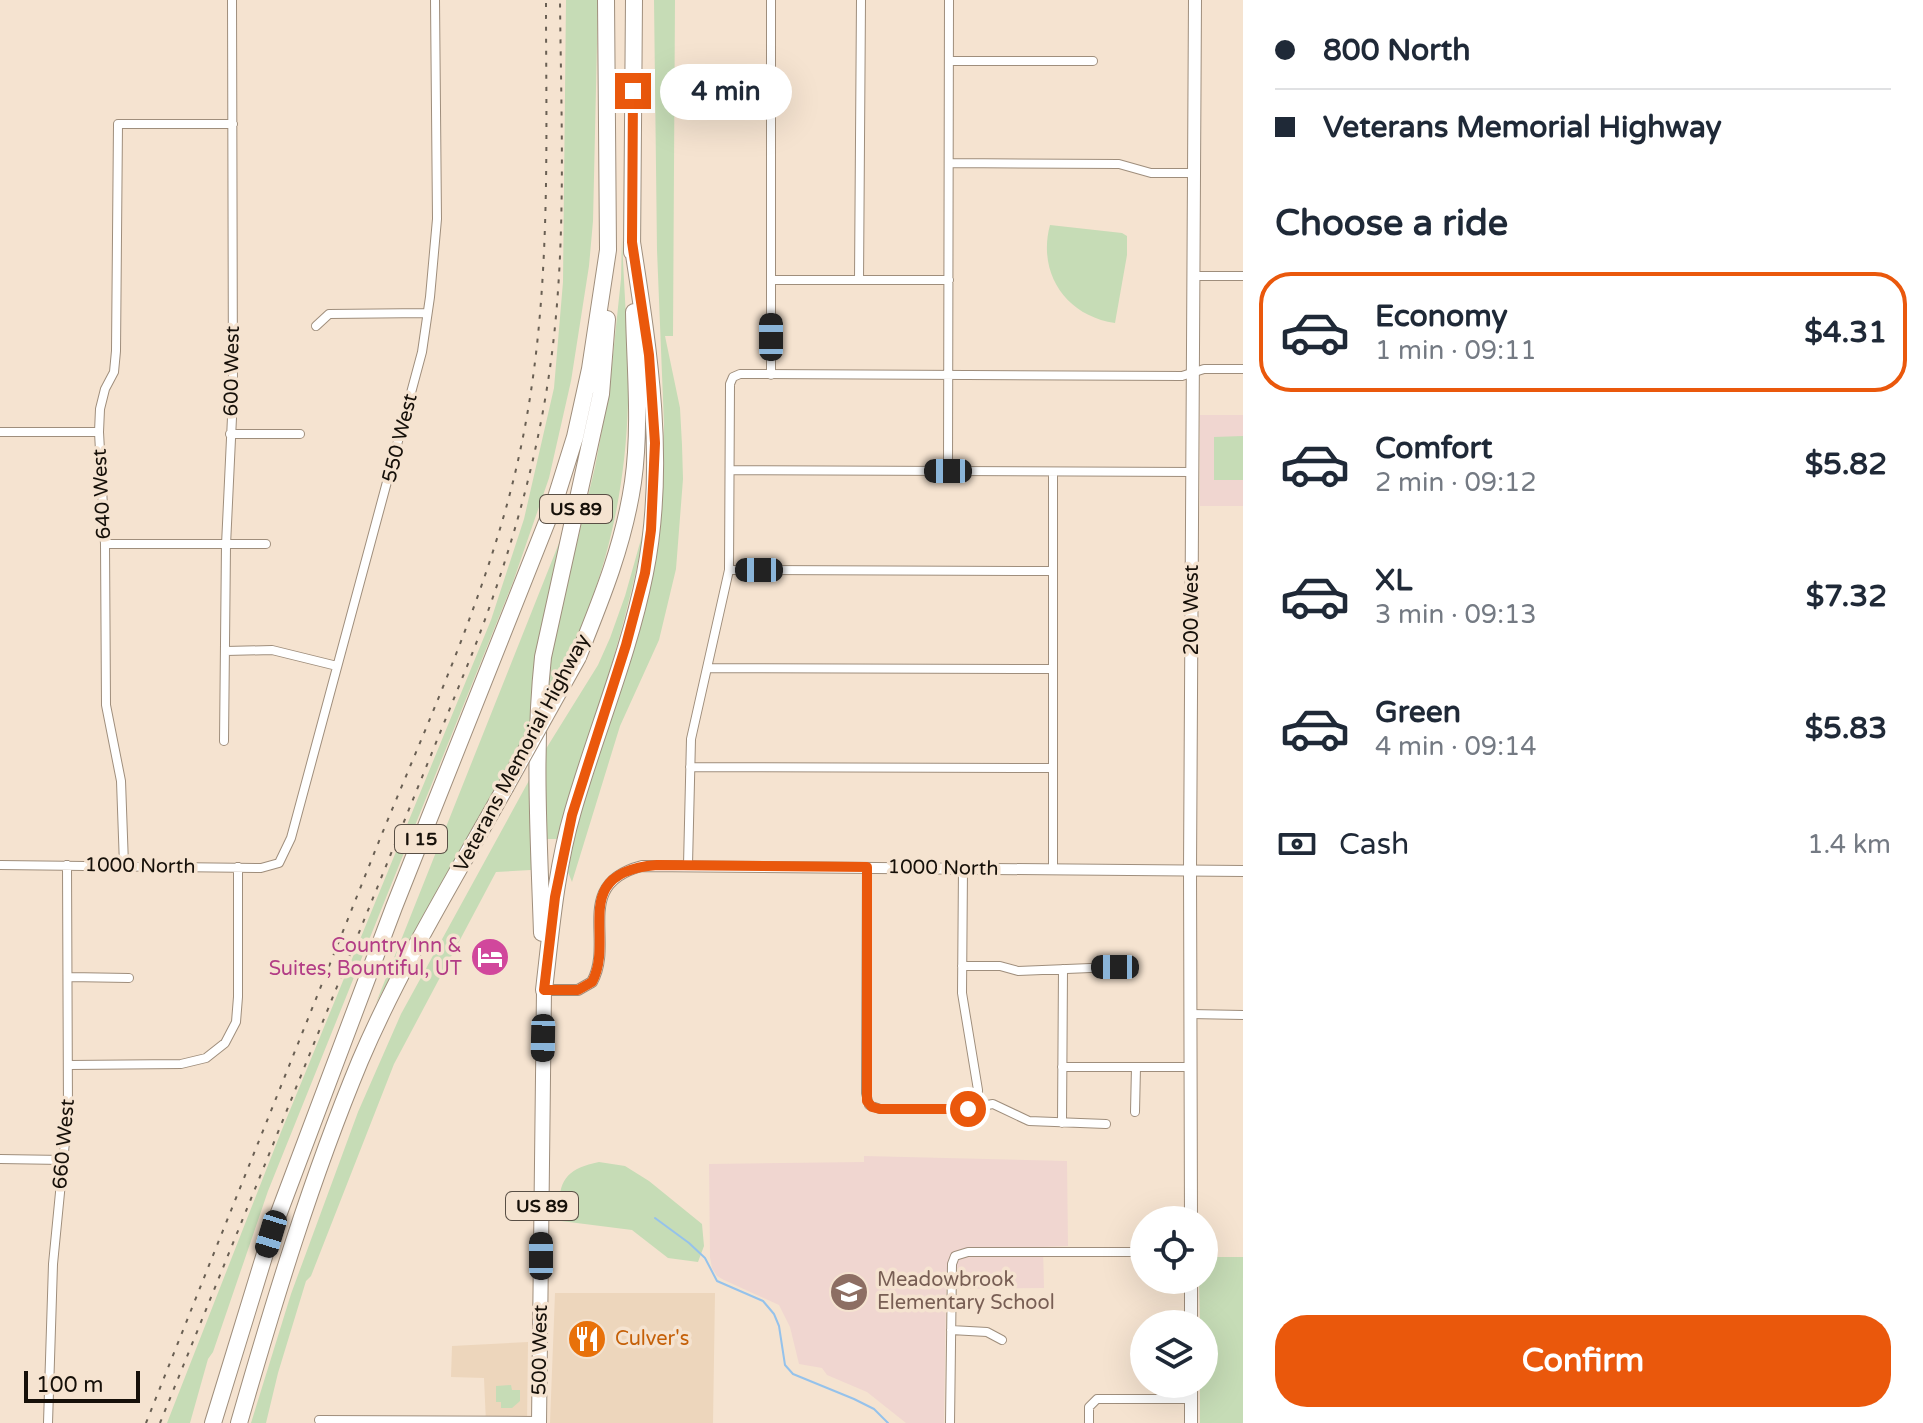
<!DOCTYPE html>
<html lang="en">
<head>
<meta charset="utf-8">
<style>
	body { margin:0; font-family:"Varela Round",sans-serif; background:#f6f6f7; color:#1f2937; height:100vh; display:flex; flex-direction:column; font-size:30px; white-space:nowrap }
	* { box-sizing:border-box; margin:0 }
	p { font-size:26px; color:#747a83 }
	.icon { flex:none; width:44px; height:44px; fill:none; stroke:currentColor; stroke-width:2; stroke-linecap:round; stroke-linejoin:round }
	.map { position:relative; flex:1; overflow:hidden }
	.drawer { display:flex; flex-direction:column; background:#fff; width:680px }
	.drawer>* { flex:none }
	.top-card { display:grid; align-content:center; height:176px; padding:0 32px; background:#fff }
	.buttons { position:absolute; left:1130px; top:1206px; display:grid; gap:16px }
	.buttons a { display:grid; place-items:center; width:88px; height:88px; border-radius:50%; background:#fff; box-shadow:0 8px 32px #0002; font-size:40px }
	.scale { position:absolute; left:24px; bottom:20px; width:116px; box-sizing:border-box; padding-left:8px; border:4px solid #161009; border-top:0; font-size:22px; line-height:28px; white-space:nowrap; color:#161009; -webkit-text-stroke:6px #f5e3d0; paint-order:stroke }
	.end { position:absolute; width:36px; height:36px; margin:-18px; border:10px solid #ea580c; background:#fff; box-shadow:0 0 0 4px #fff }
	.from { border-radius:50% }
	.bubble { position:absolute; height:56px; border-radius:28px; background:#fff; box-shadow:0 8px 32px #0002; font-size:26px; font-weight:700; line-height:56px; text-align:center }
	.car { position:absolute; width:24px; height:48px; margin:-24px -12px; border-radius:10px; box-shadow:0 0 6px 2px #0007; background:linear-gradient(#222 24%,#8ab4d8 0 40%,#222 0 76%,#8ab4d8 0 86%,#222 0) }
	.top-card b { display:flex; align-items:center; gap:28px; height:76px; font-size:30px }
	.top-card b+b { border-top:2px solid #e0e1e3 }
	.top-card i { width:20px; height:20px; background:#1f2937 }
	ul { padding:0; list-style:none }
	li { display:flex; align-items:center; gap:24px; height:120px; margin:0 16px 12px; padding:0 16px; border:4px solid transparent; border-radius:32px }
	li div { flex:1 }
	li b { display:block; font-size:30px }
	li em { font-style:normal; font-weight:700 }
	li.active { border-color:#ea580c }
	li>.icon { width:72px; height:72px; stroke-width:1.5 }
	h2 { padding:0 32px; font-size:36px; line-height:96px }
	.pay { display:flex; align-items:center; gap:20px; height:88px; padding:0 32px; font-size:30px }
	.pay p { margin-inline-start:auto }
	.cta { display:flex; gap:16px; margin-top:auto; padding:16px 32px }
	.cta a { flex:1; height:92px; border-radius:32px; background:#ea580c; color:#fff; font-size:32px; font-weight:700; line-height:92px; text-align:center }
	main { display:flex; flex:1; min-height:0 }
	.map>svg:first-child { display:block }
	.built { fill:#edd6bc }
	.education { fill:#f0d6d0 }
	.green { fill:#c6dcb6 }
	.lines { fill:none; stroke-linecap:round; stroke-linejoin:round }
	.stream { stroke:#95c2eb; stroke-width:2 }
	.minor-casing { stroke:#9f8e7c; stroke-width:10 }
	.tertiary-casing { stroke:#9f8e7c; stroke-width:12 }
	.secondary-casing { stroke:#9f8e7c; stroke-width:14 }
	.primary-casing { stroke:#9f8e7c; stroke-width:16 }
	.motorway-casing { stroke:#9f8e7c; stroke-width:18 }
	.minor { stroke:#fff; stroke-width:8 }
	.tertiary { stroke:#fff; stroke-width:10 }
	.secondary { stroke:#fff; stroke-width:12 }
	.primary { stroke:#fff; stroke-width:14 }
	.motorway { stroke:#fff; stroke-width:16 }
	.rail { stroke:#695f53; stroke-width:2; stroke-dasharray:4 8; stroke-linecap:butt }
	.motorway-bridge-casing { stroke:#9f8e7c; stroke-width:18; stroke-linecap:butt }
	.motorway-bridge { stroke:#fff; stroke-width:16 }
	.route { stroke:#ea580c; stroke-width:10 }
	.labels { text-anchor:middle; dominant-baseline:central; stroke-width:7; stroke-linejoin:round; paint-order:stroke }
	.shield { fill:#f5e3d0; stroke:#594f45; stroke-width:2 }
	.shield-label { font-size:18px; font-weight:bold; fill:#161009 }
	.street-label { font-size:20px; fill:#161009; stroke:#f5e3d0 }
	.hotel-label { font-size:20px; fill:#b23c85; stroke:#f5e3d0; text-anchor:end }
	.education-label { font-size:20px; fill:#785e54; stroke:#f5e3d0; text-anchor:start }
	.food-label { font-size:20px; fill:#c56008; stroke:#f5e3d0; text-anchor:start }
</style>
</head>
<body>
<main>
<div class="map">
<svg width="1243" height="1423" viewBox="0 0 1243 1423">
	<rect width="100%" height="100%" fill="#f5e3d0"/>
	<path class="built" d="M555,1293H715L713,1423H550Z
		M528,1342L527,1423H486L484,1378L451,1377L452,1346Z"/>
	<path class="education" d="M1200,415H1243V506H1200Z
		M864,1156L1067,1161L1068,1246L1043,1247L1044,1288L946,1289L944,1423H906L867,1392L827,1375L822,1368L799,1364L790,1327L779,1305L724,1280L717,1276L712,1268L710,1257L709,1164L864,1162Z"/>
	<path class="green" d="M566,0H598L593,221L589,266L571,381L549,478L513,582L268,1191L213,1352L208,1359L190,1423H167L281,1132L491,620L524,519L554,388L563,282Z
		M654,0H675L673,336H665L680,408L682,445L683,479L676,569L659,640L620,726L572,882L568,872L576,825L657,535L660,534L664,424L657,250Z
		M1050,225L1122,233L1127,236V255L1115,323C1066,316 1037,273 1050,225Z
		M622,237C624,292 629,348 628,403C625,510 598,608 545,701L547,668L595,467L609,393L621,279Z
		M1243,436V480H1214V437Z
		M645,525C627,632 588,734 559,839H544V752L598,665L610,638L625,596Z
		M561,538L532,723L376,1003Z
		M532,775L531,870L496,872L394,1064L311,1276L306,1281L278,1373L266,1423H251L291,1294L358,1112L401,1014Z
		M599,1162L625,1166L649,1181L702,1224L704,1246L698,1262L668,1258L632,1230L561,1221C556,1186 562,1169 599,1162Z
		M1204,1257H1243V1423H1200V1384H1204V1324H1200L1199,1280H1204Z
		M511,1385L512,1390H520V1401L512,1408H501V1402H496V1386Z"/>
	<g class="lines">
		<path class="stream" d="M655,1218L689,1243L705,1258L717,1281L763,1301L774,1314L779,1326L785,1365L793,1374L854,1399L874,1409L888,1423"/>
		<defs>
			<path id="minor" d="M949,61H1093
				M949,163L1119,164L1151,173H1194
				M1194,276H1243
				M771,280H949
				M859,280L861,0
				M316,326L329,314L427,313
				M771,375V0
				M0,432H99
				M230,434H300
				M730,470L1193,472
				M948,471L949,0
				M1053,472V869
				M105,544H266
				M729,570L1053,571
				M226,651L272,650L337,666
				M708,668L1053,669
				M224,741L226,545L233,396L232,0
				M690,767L1053,768
				M0,865L261,868L279,863L291,838L422,352L430,297L437,219L435,0
				M124,865L121,781L106,705L105,544L99,432L100,409L105,389L114,372L116,351L118,124H233
				M688,865L691,739L729,570L730,384L733,377L740,374L1182,376L1204,369H1243
				M867,867L866,1093L869,1105L880,1109H964L993,1104L1029,1121L1106,1124
				M963,868L962,993L978,1090L977,1106
				M962,966H1000L1018,971L1115,967
				M69,977L129,978
				M1190,1014L1243,1015
				M69,1065L181,1064L206,1058L225,1043L236,1022L238,997V867
				M1062,1067H1190
				M1135,1112L1136,1067
				M1062,1123L1063,969
				M0,1159L63,1160
				M951,1330L987,1332L1002,1340
				M319,1420L539,1421
				M48,1423L53,1264L68,1111L67,865
				M950,1423L952,1264L955,1256L968,1252H1144
				M1089,1423V1407L1097,1399H1191"/>
			<path id="tertiary" d="M544,990H578L592,982C615,941 572,884 642,866L1243,871"/>
			<path id="secondary" d="M1191,1220L1190,870L1195,0
				M1191,1280V1324
				M1191,1384V1423"/>
			<path id="primary" d="M539,1423L544,990"/>
			<path id="motorway" d="M632,252L634,0
				M578,657C601,600 624,544 633,482C641,426 635,368 634,312
				M542,933C539,841 533,749 543,657L601,394L607,319
				M544,990C551,930 556,869 573,811C596,731 629,654 645,573C667,464 649,351 632,242
				M213,1423L271,1234L394,907L554,504L575,437L590,369L608,250L606,0
				M239,1423C274,1301 311,1179 360,1061C400,967 455,877 505,788"/>
		</defs>
		<use href="#minor" class="minor-casing"/>
		<use href="#tertiary" class="tertiary-casing"/>
		<use href="#secondary" class="secondary-casing"/>
		<use href="#primary" class="primary-casing"/>
		<use href="#motorway" class="motorway-casing"/>
		<use href="#minor" class="minor"/>
		<use href="#tertiary" class="tertiary"/>
		<use href="#secondary" class="secondary"/>
		<use href="#primary" class="primary"/>
		<use href="#motorway" class="motorway"/>
		<path class="rail" d="M146,1423C222,1232 299,1042 375,851C426,725 490,589 519,456C552,307 546,152 546,0
			M160,1423L472,654C512,551 542,446 554,336C566,225 561,111 560,0"/>
		<defs>
			<path id="motorway-bridge" d="M505,788L578,657"/>
		</defs>
		<use href="#motorway-bridge" class="motorway-bridge-casing"/>
		<use href="#motorway-bridge" class="motorway-bridge"/>
	</g>
	<g class="lines">
		<path class="route" d="M633,91L632,242L649,355L655,443L651,530L645,573L626,645L572,815L555,897L544,990H578L592,982C616,938 567,872 657,865L867,867V1101L872,1107L880,1109H968"/>
	</g>
	<defs>
		<symbol id="hotel-disc" viewBox="-11 -11 22 22"><circle r="9.5" fill="#d1479c" stroke="#f5e3d0"/><path d="M-6-4.5h1.5V1H6V5H4.5V3h-9V5H-6ZM-4 0a1.8 1.8 0 1 1 3.6 0ZM.5 0V-2.5h3Q6-2.5 6 0Z" fill="#fff"/></symbol>
		<symbol id="school-disc" viewBox="-11 -11 22 22"><circle r="9.5" fill="#8d6e63" stroke="#f5e3d0"/><path d="M0-5L7-2L0 1L-7-2ZM-4 1L0 2.5L4 1V4Q0 6-4 4Z" fill="#fff"/></symbol>
		<symbol id="restaurant-disc" viewBox="-11 -11 22 22"><circle r="9.5" fill="#e8710a" stroke="#f5e3d0"/><path d="M-5-6h1v4h1v-4h1v4h1v-4h1v5L-1.5 .5V6h-2V.5L-5-1ZM5-6V6H3V1.5H1.5Q1.5-4 5-6Z" fill="#fff"/></symbol>
	</defs>
	<g fill-rule="evenodd">
		<use href="#hotel-disc" x="468" y="935" width="44" height="44"/>
		<use href="#school-disc" x="827" y="1270" width="44" height="44"/>
		<use href="#restaurant-disc" x="565" y="1317" width="44" height="44"/>
	</g>
	<g class="labels">
		<g class="shield">
			<rect x="540" y="495" width="72" height="28" rx="6"/>
			<rect x="395" y="825" width="52" height="28" rx="6"/>
			<rect x="506" y="1192" width="72" height="28" rx="6"/>
		</g>
		<g class="shield-label">
			<text x="576" y="509">US 89</text>
			<text x="421" y="839">I 15</text>
			<text x="542" y="1206">US 89</text>
		</g>
		<g class="street-label">
			<text transform="translate(232 371) rotate(-89)">600 West</text>
			<text transform="translate(400 438) rotate(-76)">550 West</text>
			<text transform="translate(102 494) rotate(-93)">640 West</text>
			<text transform="translate(1192 610) rotate(-90)">200 West</text>
			<text transform="translate(522 753) rotate(-62)">Veterans Memorial Highway</text>
			<text transform="translate(140 866) rotate(1)">1000 North</text>
			<text transform="translate(943 868) rotate(1)">1000 North</text>
			<text transform="translate(64 1144) rotate(-85)">660 West</text>
			<text transform="translate(540 1350) rotate(-89)">500 West</text>
		</g>
		<g class="hotel-label">
			<text x="462" y="946">Country Inn &amp;<tspan x="462" dy="23">Suites, Bountiful, UT</tspan></text>
		</g>
		<g class="education-label">
			<text x="877" y="1280">Meadowbrook<tspan x="877" dy="23">Elementary School</tspan></text>
		</g>
		<g class="food-label">
			<text x="615" y="1339">Culver's</text>
		</g>
	</g>
</svg>
<div class="buttons">
<a><svg class="icon" aria-label="locate" viewBox="0 0 24 24"><circle cx="12" cy="12" r="6"/><path d="M12 2v4M12 18v4M2 12h4M18 12h4"/></svg></a>
<a><svg class="icon" aria-label="layers" viewBox="0 0 24 24"><path d="M12 4l9 5-9 5-9-5zM3 14l9 5 9-5"/></svg></a>
</div>
<div class="scale">100 m</div>
<i class="end from" style="left:968px;top:1109px"></i>
<i class="end" style="left:633px;top:91px"></i>
<div class="bubble" style="left:660px;top:64px;width:132px">4 min</div>
<i class="car" style="left:771px;top:337px;rotate:0deg"></i>
<i class="car" style="left:948px;top:471px;rotate:270deg"></i>
<i class="car" style="left:759px;top:570px;rotate:270deg"></i>
<i class="car" style="left:1115px;top:967px;rotate:270deg"></i>
<i class="car" style="left:543px;top:1038px;rotate:181deg"></i>
<i class="car" style="left:271px;top:1234px;rotate:197deg"></i>
<i class="car" style="left:541px;top:1256px;rotate:0deg"></i>
</div>
<section class="drawer">
<div class="top-card">
<b><i class="from"></i>800 North</b>
<b><i></i>Veterans Memorial Highway</b>
</div>
<h2>Choose a ride</h2>
<ul>
<li class="active"><svg class="icon" aria-label="car" viewBox="0 0 24 24"><path d="M5 17H2v-5l4-1 3-4h7l3 4 3 1v5h-3M9 17h6M6 11h13"/><circle cx="7" cy="17" r="2"/><circle cx="17" cy="17" r="2"/></svg><div><b>Economy</b><p>1 min · 09:11</p></div><em>$4.31</em></li>
<li><svg class="icon" aria-label="car" viewBox="0 0 24 24"><path d="M5 17H2v-5l4-1 3-4h7l3 4 3 1v5h-3M9 17h6M6 11h13"/><circle cx="7" cy="17" r="2"/><circle cx="17" cy="17" r="2"/></svg><div><b>Comfort</b><p>2 min · 09:12</p></div><em>$5.82</em></li>
<li><svg class="icon" aria-label="car" viewBox="0 0 24 24"><path d="M5 17H2v-5l4-1 3-4h7l3 4 3 1v5h-3M9 17h6M6 11h13"/><circle cx="7" cy="17" r="2"/><circle cx="17" cy="17" r="2"/></svg><div><b>XL</b><p>3 min · 09:13</p></div><em>$7.32</em></li>
<li><svg class="icon" aria-label="car" viewBox="0 0 24 24"><path d="M5 17H2v-5l4-1 3-4h7l3 4 3 1v5h-3M9 17h6M6 11h13"/><circle cx="7" cy="17" r="2"/><circle cx="17" cy="17" r="2"/></svg><div><b>Green</b><p>4 min · 09:14</p></div><em>$5.83</em></li>
</ul>
<div class="pay"><svg class="icon" aria-label="cash" viewBox="0 0 24 24"><path d="M3 7h18v10H3z"/><circle cx="12" cy="12" r="2"/></svg>Cash<p>1.4 km</p></div>
<div class="cta"><a>Confirm</a></div>
</section>
</main>
</body>
</html>
